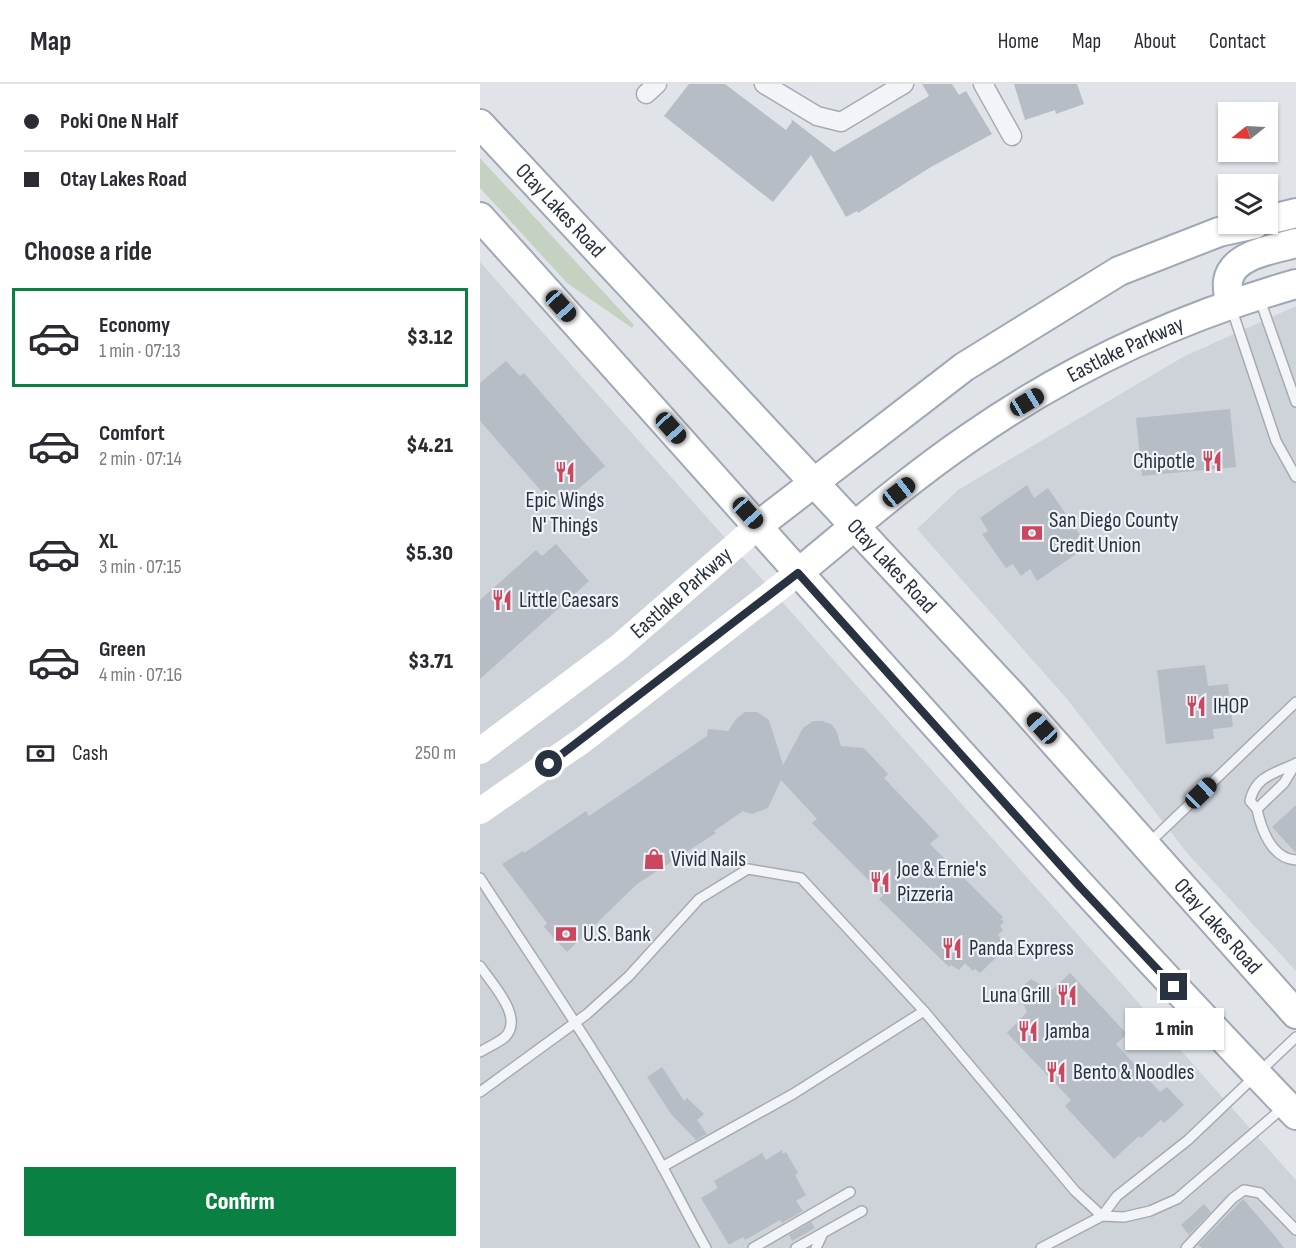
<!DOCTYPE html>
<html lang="en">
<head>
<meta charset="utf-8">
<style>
	body { margin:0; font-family:"Sofia Sans Condensed",sans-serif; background:#f7f7f7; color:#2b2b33; height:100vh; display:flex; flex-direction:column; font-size:22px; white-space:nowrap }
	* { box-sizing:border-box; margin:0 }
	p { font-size:20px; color:#7c7c81 }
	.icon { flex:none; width:33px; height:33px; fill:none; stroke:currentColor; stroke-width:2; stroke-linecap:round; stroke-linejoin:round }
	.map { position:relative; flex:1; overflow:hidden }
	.panel { display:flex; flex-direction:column; background:#fff; width:480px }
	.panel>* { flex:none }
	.banner { display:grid; align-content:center; height:132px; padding:0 24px; background:#fff }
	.needle { width:39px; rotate:252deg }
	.fabs { position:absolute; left:738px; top:18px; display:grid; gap:12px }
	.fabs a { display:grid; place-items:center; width:60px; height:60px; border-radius:0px; background:#fff; box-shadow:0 2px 4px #0004; font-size:30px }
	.end { position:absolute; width:27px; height:27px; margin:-14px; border:8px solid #293240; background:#fff; box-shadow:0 0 0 3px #fff }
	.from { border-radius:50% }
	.bubble { position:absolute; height:42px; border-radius:0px; background:#fff; box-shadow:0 2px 4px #0004; font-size:20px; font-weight:800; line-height:42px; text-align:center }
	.car { position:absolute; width:18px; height:36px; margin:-18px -9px; border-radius:8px; box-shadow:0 0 4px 2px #0007; background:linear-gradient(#222 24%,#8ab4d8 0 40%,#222 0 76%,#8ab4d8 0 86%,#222 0) }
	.banner b { display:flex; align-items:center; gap:21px; height:57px; font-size:22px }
	.banner b+b { border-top:2px solid #e1e1e2 }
	.banner i { width:15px; height:15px; background:#2b2b33 }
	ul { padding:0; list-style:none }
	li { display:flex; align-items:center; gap:18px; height:99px; margin:0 12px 9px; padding:0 12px; border:3px solid transparent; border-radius:0px }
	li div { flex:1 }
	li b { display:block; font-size:22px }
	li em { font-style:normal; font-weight:800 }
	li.on { border-color:#0b8043 }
	li>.icon { width:54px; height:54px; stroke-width:1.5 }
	h2 { padding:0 24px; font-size:27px; line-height:72px }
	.pay { display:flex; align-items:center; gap:15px; height:66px; padding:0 24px; font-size:22px }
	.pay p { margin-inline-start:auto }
	.action { display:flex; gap:12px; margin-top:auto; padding:12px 24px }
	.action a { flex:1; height:69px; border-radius:0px; background:#0b8043; color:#fff; font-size:24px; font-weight:800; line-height:69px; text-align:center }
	header { display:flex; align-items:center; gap:36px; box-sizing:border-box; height:84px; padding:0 30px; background:#fff; border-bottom:2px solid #e1e1e2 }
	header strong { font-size:28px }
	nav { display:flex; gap:33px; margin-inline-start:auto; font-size:21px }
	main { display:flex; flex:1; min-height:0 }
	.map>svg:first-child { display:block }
	.built { fill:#ced3da }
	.green { fill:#c6d2c1 }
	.building { fill:#b7bdc5 }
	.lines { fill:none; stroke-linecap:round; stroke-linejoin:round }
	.lane-casing { stroke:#a5abb3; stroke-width:12 }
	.street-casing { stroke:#a5abb3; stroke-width:21 }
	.primary-casing { stroke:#9fa8b4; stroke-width:32 }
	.lane { stroke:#f2f4f7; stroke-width:9 }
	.street { stroke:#f2f4f7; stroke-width:18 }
	.secondary { stroke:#fff; stroke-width:26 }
	.primary { stroke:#fff; stroke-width:28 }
	.route { stroke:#293240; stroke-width:8 }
	.labels { text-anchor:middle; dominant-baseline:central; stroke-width:4.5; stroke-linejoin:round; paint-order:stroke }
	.street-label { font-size:22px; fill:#293240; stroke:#eff2f6 }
	.poi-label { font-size:22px; fill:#293240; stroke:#eff2f6; text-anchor:start }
</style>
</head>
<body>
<header>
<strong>Map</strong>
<nav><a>Home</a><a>Map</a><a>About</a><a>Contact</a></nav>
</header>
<main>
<section class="panel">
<div class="banner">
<b><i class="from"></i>Poki One N Half</b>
<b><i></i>Otay Lakes Road</b>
</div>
<h2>Choose a ride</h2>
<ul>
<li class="on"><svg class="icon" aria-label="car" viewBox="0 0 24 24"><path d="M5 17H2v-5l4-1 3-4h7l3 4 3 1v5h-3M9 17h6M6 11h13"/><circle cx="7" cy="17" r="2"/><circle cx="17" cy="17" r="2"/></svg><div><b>Economy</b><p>1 min · 07:13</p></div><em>$3.12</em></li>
<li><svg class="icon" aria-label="car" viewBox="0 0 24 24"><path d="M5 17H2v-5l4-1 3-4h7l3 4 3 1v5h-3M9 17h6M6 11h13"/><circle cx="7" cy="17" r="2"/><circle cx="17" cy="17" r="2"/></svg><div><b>Comfort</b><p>2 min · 07:14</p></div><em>$4.21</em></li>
<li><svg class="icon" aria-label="car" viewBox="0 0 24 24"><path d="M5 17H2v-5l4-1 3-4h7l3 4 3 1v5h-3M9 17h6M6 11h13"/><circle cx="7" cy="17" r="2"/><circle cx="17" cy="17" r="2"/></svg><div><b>XL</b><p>3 min · 07:15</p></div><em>$5.30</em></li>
<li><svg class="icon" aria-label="car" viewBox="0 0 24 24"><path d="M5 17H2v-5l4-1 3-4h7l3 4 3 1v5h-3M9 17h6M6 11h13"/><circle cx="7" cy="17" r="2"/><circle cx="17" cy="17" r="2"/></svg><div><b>Green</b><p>4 min · 07:16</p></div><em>$3.71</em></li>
</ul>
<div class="pay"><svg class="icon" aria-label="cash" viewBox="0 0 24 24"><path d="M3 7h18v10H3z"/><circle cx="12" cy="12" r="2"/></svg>Cash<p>250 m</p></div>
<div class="action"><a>Confirm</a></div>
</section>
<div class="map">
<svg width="816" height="1164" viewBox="0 0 816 1164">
	<rect width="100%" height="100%" fill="#e0e4e9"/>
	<path class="built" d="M0,178L816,1096V1164H0Z
		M816,222V887L708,770L587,615L437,445L478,406L703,273Z"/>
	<path class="green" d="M0,74L154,241L152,244L87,199L0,104Z"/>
	<path class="building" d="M209,0H245L306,46L312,38L311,35L354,68L449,12L442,0H472L479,11L486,7L512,50L451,83L378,129L377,127L366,133L331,71L293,118L184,32Z
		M534,0H597L604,20L576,30L575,26L545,36Z
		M26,277L40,292L44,289L125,382L76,424L0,337V299Z
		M750,325L756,383L662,392L656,334Z
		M547,401L554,414L568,404L601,452L589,460L596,470L557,497L550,485L541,492L533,480L526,484L502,450L508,447L500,434Z
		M76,460L109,497L0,595V516L56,466L62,472Z
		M725,581L728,602L748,600L753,643L733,645L734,655L686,660L677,586Z
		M265,628H277L289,636L303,681L323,644L333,637H342L351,640L356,646L361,662L384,664L408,690L404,694L459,752L450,760L523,833L521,835L524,838L520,842L523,846L518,851L528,862L500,889L495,885L493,887L485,879L479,886L471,881L469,883L399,815L403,811L332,739L337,735L301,696L288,724L272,730L263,727L234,747L236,749L157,800L87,868L64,843L67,839L22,780L43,767L44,769L106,727L109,732L227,652L228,645L248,647L257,634Z
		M816,721V769L792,743Z
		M590,889L647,950L636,960L680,1008L687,1003L704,1021L684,1039L681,1036L661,1054L659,1052L634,1075L585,1022L591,1016L527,949L547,928L537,907L551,895L571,907Z
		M182,983L204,1017L207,1014L224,1030L217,1036L227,1050L216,1056L191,1030L167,993Z
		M302,1066L303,1070L306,1068L318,1089L315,1091L326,1111L316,1117L323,1127L302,1139L300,1136L265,1156L263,1153L249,1161L221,1114L238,1104L234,1097L282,1069L286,1076Z
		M763,1115L795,1152L804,1164H722L718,1161Z
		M724,1120L731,1128L709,1151L701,1141Z
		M331,1138L335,1144L312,1157L309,1151Z"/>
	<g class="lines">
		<defs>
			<path id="lane" d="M780,216L816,318
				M751,223L796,357L816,393
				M816,679L804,699L777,725C781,745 792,775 816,776
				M777,725L770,717C775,693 794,689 815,680
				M668,760L816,618
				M0,794C56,880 114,964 165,1052C187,1089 205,1127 226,1164
				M0,882C11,899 45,933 25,953C18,959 8,963 0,968
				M0,1008L107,930L149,892L219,815L268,785L321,794L444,927L595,1107L622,1132L644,1133L670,1127L697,1115L805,1022
				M182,1083L313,1010L444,927
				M273,1164L370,1108
				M316,1164L382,1127
				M336,1164L343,1149
				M561,1164L622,1132L637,1112L708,1056L816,953
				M706,1164L753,1114L764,1106L780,1109L816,1146"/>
			<path id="street" d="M284,0L337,32L361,38L424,0
				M503,0L532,52
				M166,10L177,0"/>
			<g id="primary">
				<path id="s2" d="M0,40L532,611L816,930"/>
				<path d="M0,133C272,433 536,739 816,1031"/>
				<path d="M788,136L816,129"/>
				<path d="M750,221C749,213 747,204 748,197C752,170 795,165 816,159"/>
				<path d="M279,441L484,283L639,187L739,148L775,140"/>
				<path id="s3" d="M318,489C374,443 429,395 489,354C588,285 700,233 816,200"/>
			</g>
		</defs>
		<use href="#lane" class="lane-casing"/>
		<use href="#street" class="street-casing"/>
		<use href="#primary" class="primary-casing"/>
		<use href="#lane" class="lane"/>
		<use href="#street" class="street"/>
		<g class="secondary">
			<path id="s1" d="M0,667L139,563L279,441"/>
			<path d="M0,727L103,656L318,489"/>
		</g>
		<use href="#primary" class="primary"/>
	</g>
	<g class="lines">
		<path class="route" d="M69,680L318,489L600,803L694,903"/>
	</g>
	<defs>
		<symbol id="restaurant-bare" viewBox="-9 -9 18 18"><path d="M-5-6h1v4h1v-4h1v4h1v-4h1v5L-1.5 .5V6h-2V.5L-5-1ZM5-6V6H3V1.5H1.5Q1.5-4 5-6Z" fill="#cb4760" stroke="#eff2f6" stroke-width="2.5" paint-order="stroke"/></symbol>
		<symbol id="bank-bare" viewBox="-9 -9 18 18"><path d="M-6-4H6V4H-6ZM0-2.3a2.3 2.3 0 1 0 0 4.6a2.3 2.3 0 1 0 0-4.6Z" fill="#cb4760" stroke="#eff2f6" stroke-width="2.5" paint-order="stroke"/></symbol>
		<symbol id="shop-bare" viewBox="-9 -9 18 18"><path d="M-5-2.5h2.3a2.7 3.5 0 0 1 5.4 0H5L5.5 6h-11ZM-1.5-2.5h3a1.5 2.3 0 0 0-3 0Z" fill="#cb4760" stroke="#eff2f6" stroke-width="2.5" paint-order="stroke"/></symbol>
	</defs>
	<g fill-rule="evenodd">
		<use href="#restaurant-bare" x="717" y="362" width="30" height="30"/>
		<use href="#restaurant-bare" x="70" y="373" width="30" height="30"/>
		<use href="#bank-bare" x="537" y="434" width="30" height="30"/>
		<use href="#restaurant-bare" x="7" y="501" width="30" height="30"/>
		<use href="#restaurant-bare" x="701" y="607" width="30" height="30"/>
		<use href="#shop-bare" x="159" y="760" width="30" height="30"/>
		<use href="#restaurant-bare" x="385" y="783" width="30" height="30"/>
		<use href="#bank-bare" x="71" y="835" width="30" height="30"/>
		<use href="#restaurant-bare" x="457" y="849" width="30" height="30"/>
		<use href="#restaurant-bare" x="572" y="896" width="30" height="30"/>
		<use href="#restaurant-bare" x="533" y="932" width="30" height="30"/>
		<use href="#restaurant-bare" x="561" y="973" width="30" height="30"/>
	</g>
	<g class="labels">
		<g class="street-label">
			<text stroke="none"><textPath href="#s2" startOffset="118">Otay Lakes Road</textPath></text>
			<text stroke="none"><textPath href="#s3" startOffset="398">Eastlake Parkway</textPath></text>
			<text stroke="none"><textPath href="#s2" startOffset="604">Otay Lakes Road</textPath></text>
			<text stroke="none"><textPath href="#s1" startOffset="256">Eastlake Parkway</textPath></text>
			<text stroke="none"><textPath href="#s2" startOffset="1090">Otay Lakes Road</textPath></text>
		</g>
		<g class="poi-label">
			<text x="715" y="377" text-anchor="end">Chipotle</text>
			<text x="85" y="416" text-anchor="middle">Epic Wings<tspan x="85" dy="25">N' Things</tspan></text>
			<text x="569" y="436">San Diego County<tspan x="569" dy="25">Credit Union</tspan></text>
			<text x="39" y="516">Little Caesars</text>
			<text x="733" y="622">IHOP</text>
			<text x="191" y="775">Vivid Nails</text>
			<text x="417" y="785">Joe &amp; Ernie's<tspan x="417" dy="25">Pizzeria</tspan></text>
			<text x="103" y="850">U.S. Bank</text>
			<text x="489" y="864">Panda Express</text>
			<text x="570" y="911" text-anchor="end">Luna Grill</text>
			<text x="565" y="947">Jamba</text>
			<text x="593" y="988">Bento &amp; Noodles</text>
		</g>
	</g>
</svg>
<div class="fabs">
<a><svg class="needle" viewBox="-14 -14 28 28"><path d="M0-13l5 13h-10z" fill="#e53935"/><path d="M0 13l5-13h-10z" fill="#7c7c81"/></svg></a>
<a><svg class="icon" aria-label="layers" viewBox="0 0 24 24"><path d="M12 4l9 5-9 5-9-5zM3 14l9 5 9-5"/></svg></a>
</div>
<i class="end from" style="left:69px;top:680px"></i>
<i class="end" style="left:694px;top:903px"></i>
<div class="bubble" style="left:645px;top:924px;width:99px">1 min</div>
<i class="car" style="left:81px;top:222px;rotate:138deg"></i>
<i class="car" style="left:547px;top:318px;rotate:59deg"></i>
<i class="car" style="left:191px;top:344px;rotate:138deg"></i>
<i class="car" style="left:419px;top:408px;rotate:52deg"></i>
<i class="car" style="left:268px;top:429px;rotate:138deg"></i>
<i class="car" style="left:562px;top:644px;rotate:318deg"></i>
<i class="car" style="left:721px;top:709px;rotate:46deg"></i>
</div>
</main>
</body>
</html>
